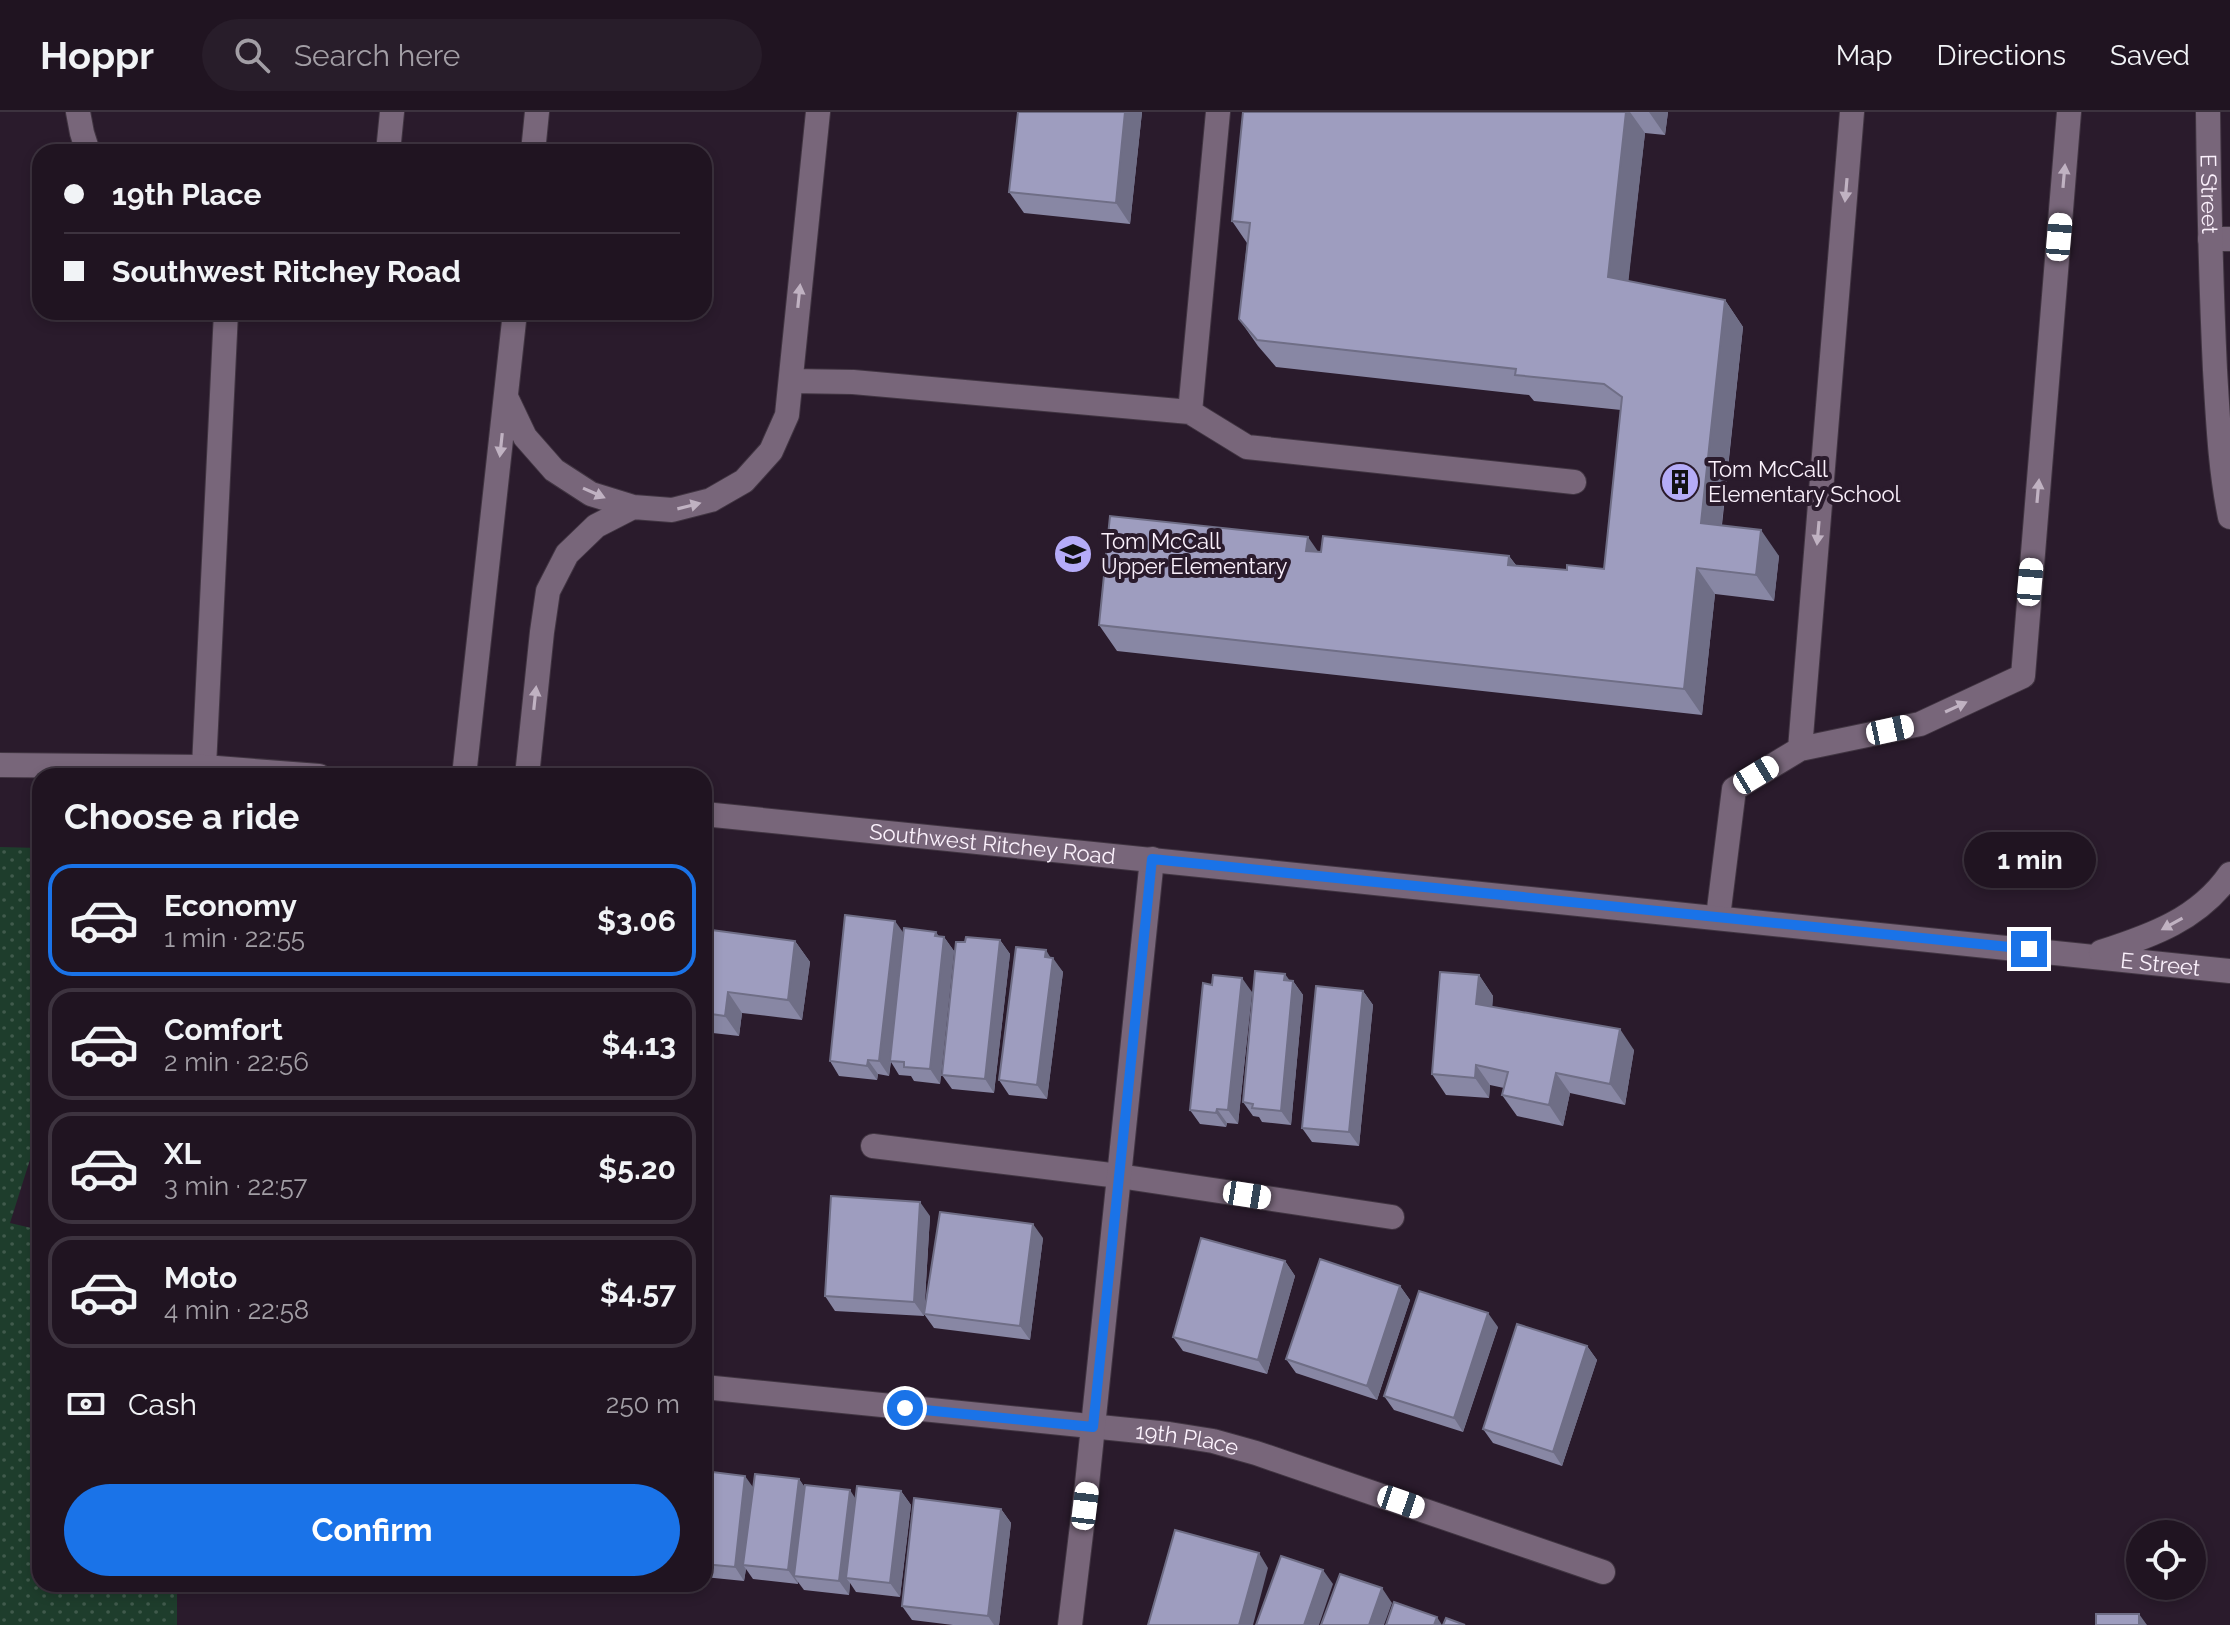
<!DOCTYPE html>
<html lang="en">
<head>
<meta charset="utf-8">
<style>
	body { margin:0; font-family:Raleway,sans-serif; background:#281d2a; color:#f1f3f6; height:100vh; display:flex; flex-direction:column; font-size:30px; white-space:nowrap }
	* { box-sizing:border-box; margin:0 }
	p { font-size:26px; color:#a29ea5 }
	.icon { flex:none; width:44px; height:44px; fill:none; stroke:currentColor; stroke-width:2; stroke-linecap:round; stroke-linejoin:round }
	.map { position:relative; flex:1; overflow:hidden }
	.panel { position:absolute; left:32px; top:656px; width:680px; height:824px; display:flex; flex-direction:column; background:#201421; border-radius:24px; box-shadow:0 4px 12px #0003,0 0 0 2px #3d333f }
	.panel>* { flex:none }
	.banner { position:absolute; left:32px; top:32px; width:680px; height:176px; border-radius:24px; box-shadow:0 4px 12px #0003,0 0 0 2px #3d333f; display:grid; align-content:center; height:176px; padding:0 32px; background:#201421 }
	.fabs { position:absolute; left:2126px; top:1408px; display:grid; gap:16px }
	.fabs a { display:grid; place-items:center; width:80px; height:80px; border-radius:50%; background:#201421; box-shadow:0 4px 12px #0003,0 0 0 2px #3d333f; font-size:40px }
	.end { position:absolute; width:36px; height:36px; margin:-18px; border:10px solid #1a73e8; background:#fff; box-shadow:0 0 0 4px #fff }
	.from { border-radius:50% }
	.bubble { position:absolute; height:56px; border-radius:28px; background:#201421; box-shadow:0 4px 12px #0003,0 0 0 2px #3d333f; font-size:26px; font-weight:700; line-height:56px; text-align:center }
	.car { position:absolute; width:24px; height:48px; margin:-24px -12px; border-radius:10px; box-shadow:0 0 6px 2px #0007; background:linear-gradient(#fff 24%,#345 0 40%,#fff 0 76%,#345 0 86%,#fff 0) }
	.banner b { display:flex; align-items:center; gap:28px; height:76px; font-size:30px }
	.banner b+b { border-top:2px solid #3d333f }
	.banner i { width:20px; height:20px; background:#f1f3f6 }
	ul { padding:0; list-style:none }
	li { display:flex; align-items:center; gap:24px; height:112px; margin:0 16px 12px; padding:0 16px; border:4px solid #3d333f; border-radius:24px }
	li div { flex:1 }
	li b { display:block; font-size:30px }
	li em { font-style:normal; font-weight:700 }
	li.active { border-color:#1a73e8 }
	li>.icon { width:72px; height:72px; stroke-width:1.5 }
	h2 { padding:0 32px; font-size:36px; line-height:96px }
	.pay { display:flex; align-items:center; gap:20px; height:88px; padding:0 32px; font-size:30px }
	.pay p { margin-inline-start:auto }
	.cta { display:flex; gap:16px; margin-top:auto; padding:16px 32px }
	.cta a { flex:1; height:92px; border-radius:48px; background:#1a73e8; color:#fff; font-size:32px; font-weight:700; line-height:92px; text-align:center }
	header { display:flex; align-items:center; gap:48px; box-sizing:border-box; height:112px; padding:0 40px; background:#201421; border-bottom:2px solid #3d333f }
	header strong { font-size:38px }
	nav { display:flex; gap:44px; margin-inline-start:auto; font-size:28px }
	.search { width:560px; height:72px; background:#281d2a; display:flex; align-items:center; gap:20px; box-sizing:border-box; padding:0 28px; border-radius:44px; color:#a29ea5; font-size:30px }
	.map>svg:first-child { display:block }
	.grass { fill:url(#grass-dots) }
	.lines { fill:none; stroke-linecap:round; stroke-linejoin:round }
	.lane-casing { stroke:#413542; stroke-width:26 }
	.street-casing { stroke:#413542; stroke-width:26 }
	.secondary-casing { stroke:#413542; stroke-width:26 }
	.lane { stroke:#78667a; stroke-width:24 }
	.street { stroke:#78667a; stroke-width:24 }
	.secondary { stroke:#78667a; stroke-width:24 }
	.wall { fill:#8887a4 }
	.shaded-wall { fill:#6f6e86 }
	.building { fill:#9e9dbf; stroke:#6f6e86; stroke-width:2 }
	.oneway { fill:#c0b2c2 }
	.route { stroke:#1a73e8; stroke-width:10 }
	.labels { text-anchor:middle; dominant-baseline:central; stroke-width:8; stroke-linejoin:round; paint-order:stroke }
	.street-label { font-size:22px; fill:#fbf1fc; stroke:#2a1b2c }
	.poi-label { font-size:22px; fill:#fbf1fc; stroke:#2a1b2c; text-anchor:start }
</style>
</head>
<body>
<header>
<strong>Hoppr</strong>
<div class="search"><svg class="icon" aria-label="search" viewBox="0 0 24 24"><circle cx="10" cy="10" r="6"/><path d="M15 15l6 6"/></svg>Search here</div>
<nav><a>Map</a><a>Directions</a><a>Saved</a></nav>
</header>
<div class="map">
<svg width="2230" height="1513" viewBox="0 0 2230 1513">
	<defs>
		<pattern id="grass-dots" width="8" height="8" patternUnits="userSpaceOnUse" patternTransform="scale(2)"><rect width="8" height="8" fill="#1e3d2c"/><path d="M2 2h.1M6 6h.1" fill="none" stroke="#405a4c" stroke-width="1.8" stroke-linecap="round"/></pattern>
	</defs>
	<rect width="100%" height="100%" fill="#2a1b2c"/>
	<path class="grass" d="M0,735L40,736V1016L10,1111L40,1118V1472H177V1513H0Z"/>
	<g class="lines">
		<defs>
			<path id="lane" d="M78,0L82,21L88,40
				M388,40L392,0
				M533,40L537,0
				M2210,127H2230
				M791,269L853,270L1190,300L1247,335L1574,370
				M506,285L525,325L554,358L591,382L633,395
				M1190,300L1218,0
				M1800,637L1852,0
				M204,655L226,200
				M464,664L515,200
				M527,664L542,520L548,479L567,442L596,414L633,395L672,398L711,388L744,369L771,339L787,303L818,0
				M1718,805L1734,677L1800,637L1920,612L2023,564L2069,0
				M873,1034L1119,1064L1392,1105"/>
			<g id="street">
				<path id="s1" d="M704,1275L1169,1322L1213,1329L1256,1341L1603,1460"/>
				<path d="M1070,1513L1087,1372L1152,747"/>
			</g>
			<g id="secondary">
				<path id="s2" d="M2208,0C2209,86 2211,172 2215,258C2218,307 2220,357 2230,405"/>
				<path d="M0,653L204,655L319,664"/>
				<path id="s3" d="M704,702L2230,859"/>
				<path d="M2101,840C2151,824 2199,807 2230,762"/>
			</g>
		</defs>
		<use href="#lane" class="lane-casing"/>
		<use href="#street" class="street-casing"/>
		<use href="#secondary" class="secondary-casing"/>
		<use href="#lane" class="lane"/>
		<use href="#street" class="street"/>
		<use href="#secondary" class="secondary"/>
	</g>
	<path class="wall" d="M1018,0H1142L1130,112L1024,101L1009,80Z
		M1243,0H1668L1665,23L1645,21L1628,169L1725,188L1743,215L1722,413L1779,444L1774,489L1715,482L1702,603L1117,539L1099,513L1319,440L1509,444L1516,453L1567,458L1604,457L1621,298L1534,289L1529,283L1276,255L1258,234L1239,207L1247,131L1232,109Z
		M704,817L795,829L810,850L802,908L742,901L739,924L704,920Z
		M903,822L944,825L954,839L940,972L914,969L911,964L899,963L891,950L889,964L878,962L877,968L839,964L830,949Z
		M1000,828L1010,842L994,981L952,977L942,963L965,830Z
		M1051,846L1063,860L1047,987L1009,983L999,968Z
		M1479,863L1493,884L1492,895L1634,938L1625,993L1570,981L1563,1014L1517,1004L1502,983L1504,976L1490,973L1489,986L1446,983L1432,962Z
		M1290,869H1293L1303,883L1291,1013L1262,1010L1259,1005L1253,1004L1243,990Z
		M1363,879L1373,893L1359,1034L1312,1030L1302,1016Z
		M1252,880L1238,1012L1227,1011L1226,1015L1200,1012L1190,998Z
		M930,1104L924,1204L835,1199L825,1184Z
		M1043,1126L1030,1228L934,1216L924,1202Z
		M1285,1149L1295,1164L1267,1262L1183,1239L1173,1225Z
		M1400,1174L1410,1188L1377,1288L1296,1261L1286,1247Z
		M1498,1215L1463,1320L1394,1298L1384,1284Z
		M1587,1234L1597,1248L1562,1354L1493,1331L1483,1317Z
		M704,1359L753,1375L799,1367L805,1376L855,1386L901,1379L911,1393L900,1485L856,1480L850,1471L849,1483L804,1478L798,1470V1472L753,1467L746,1457L744,1469L704,1465Z
		M1001,1397L1011,1411L999,1513H953L912,1508L902,1494Z"/>
	<path class="shaded-wall" d="M1125,0H1142L1130,112L1116,91Z
		M1626,0H1630L1645,21L1626,191L1608,165Z
		M1649,0H1668L1665,23Z
		M1725,188L1743,215L1719,437L1701,411Z
		M1761,418L1779,444L1774,489L1756,463Z
		M1308,425L1326,451L1306,439Z
		M1509,444L1528,470L1508,453Z
		M1697,456L1715,482L1702,603L1684,577Z
		M895,809L905,823L889,964L879,949Z
		M936,820L943,830L944,825L954,839L940,972L930,957Z
		M1000,828L1010,842L994,981L985,967Z
		M795,829L810,850L802,908L788,888Z
		M1046,838L1052,848L1053,846L1063,860L1047,987L1037,973Z
		M1285,862L1293,873V869L1303,883L1291,1013L1281,999Z
		M1479,863L1493,884L1491,912L1476,892Z
		M1242,866L1252,880L1238,1012L1228,998Z
		M1363,879L1373,893L1359,1034L1349,1020Z
		M728,880L742,901L739,924L725,904Z
		M1620,917L1634,938L1625,993L1610,972Z
		M868,948L878,962L877,968L867,954Z
		M1476,953L1490,973L1489,986L1475,966Z
		M1556,961L1570,981L1563,1014L1549,993Z
		M1217,997L1227,1011L1226,1015L1216,1001Z
		M920,1090L930,1104L924,1204L914,1190Z
		M1033,1112L1043,1126L1030,1228L1020,1214Z
		M1285,1149L1295,1164L1267,1262L1258,1248Z
		M1400,1174L1410,1188L1377,1288L1367,1274Z
		M1488,1201L1498,1215L1463,1320L1454,1306Z
		M1587,1234L1597,1248L1562,1354L1553,1340Z
		M745,1364L755,1378L743,1453L746,1457L744,1469L735,1455Z
		M799,1367L809,1381L794,1464L798,1470V1472L788,1458Z
		M850,1378L859,1392L846,1466L850,1471L849,1483L839,1469Z
		M901,1379L911,1393L900,1485L890,1471Z
		M1001,1397L1011,1411L999,1513H994L988,1504Z
		M1259,1441L1268,1456L1253,1513H1239Z
		M1323,1458L1333,1472L1319,1513H1304Z
		M1382,1476L1392,1491L1384,1513H1369Z
		M2139,1502L2147,1513H2139Z
		M1437,1505L1442,1513H1434Z"/>
	<path class="building" d="M1018,0H1125L1116,91L1009,80Z
		M1243,0H1626L1608,165L1725,188L1701,411L1761,418L1756,463L1697,456L1684,577L1099,513L1110,404L1308,425L1306,439L1321,440L1323,424L1509,444L1508,453L1567,458V453L1604,457L1622,285L1604,272L1515,263L1516,257L1257,228L1239,207L1250,111L1232,109Z
		M845,803L895,809L879,949L868,948L867,954L830,949Z
		M904,816L936,820L935,824L944,825L930,957L904,955V950L890,949Z
		M704,817L795,829L788,888L728,880L725,904L704,901Z
		M966,825L1000,828L985,967L942,963L956,830H965Z
		M1016,835L1046,838L1045,845L1053,846L1037,973L999,968Z
		M1255,859L1285,862L1284,868L1293,869L1281,999L1252,996L1253,992L1243,990Z
		M1440,860L1479,863L1476,892L1620,917L1610,972L1556,961L1549,993L1502,983L1508,960L1476,953L1475,966L1432,962Z
		M1213,863L1242,866L1228,998L1217,997L1216,1001L1190,998L1203,871L1212,873Z
		M1316,874L1363,879L1349,1020L1302,1016Z
		M831,1084L920,1090L914,1190L825,1184Z
		M940,1100L1033,1112L1020,1214L924,1202Z
		M1201,1126L1285,1149L1258,1248L1173,1225Z
		M1320,1147L1400,1174L1367,1274L1286,1247Z
		M1419,1179L1488,1201L1454,1306L1384,1284Z
		M1517,1212L1587,1234L1553,1340L1483,1317Z
		M704,1359L745,1364L735,1455L704,1452Z
		M755,1362L799,1367L788,1458L743,1453Z
		M805,1373L850,1378L839,1469L794,1464Z
		M857,1374L901,1379L890,1471L846,1466Z
		M914,1386L1001,1397L988,1504L902,1494Z
		M1175,1418L1259,1441L1239,1513H1148Z
		M1281,1444L1323,1458L1304,1513H1256Z
		M1340,1462L1382,1476L1369,1513H1321Z
		M1394,1490L1437,1505L1434,1513H1386Z
		M2096,1502H2139V1513H2096Z
		M1446,1506L1465,1513H1443Z"/>
	<defs><path id="oneway-solid" d="M-6-.8H1V-3.2L6.5 0L1 3.2V.8H-6Z" transform="scale(2)"/></defs>
	<g class="oneway">
		<use href="#oneway-solid" transform="translate(2064 64) rotate(-85)"/>
		<use href="#oneway-solid" transform="translate(1846 78) rotate(95)"/>
		<use href="#oneway-solid" transform="translate(799 184) rotate(-84)"/>
		<use href="#oneway-solid" transform="translate(501 333) rotate(96)"/>
		<use href="#oneway-solid" transform="translate(2038 379) rotate(-85)"/>
		<use href="#oneway-solid" transform="translate(594 381) rotate(24)"/>
		<use href="#oneway-solid" transform="translate(689 394) rotate(-14)"/>
		<use href="#oneway-solid" transform="translate(1818 421) rotate(95)"/>
		<use href="#oneway-solid" transform="translate(535 586) rotate(-84)"/>
		<use href="#oneway-solid" transform="translate(1956 595) rotate(-25)"/>
		<use href="#oneway-solid" transform="translate(2172 812) rotate(151)"/>
	</g>
	<g class="lines">
		<path class="route" d="M905,1296L1093,1315L1152,747L2029,837"/>
	</g>
	<defs>
		<symbol id="building-disc" viewBox="-11 -11 22 22"><circle r="9.5" fill="#b5acf8" stroke="#2a1b2c"/><path d="M-4-6H4V6H1V3H-1V6H-4ZM-2.5-4.3h1.7v1.8h-1.7ZM.8-4.3h1.7v1.8H.8ZM-2.5-1h1.7V.8h-1.7ZM.8-1h1.7V.8H.8Z" fill="#111"/></symbol>
		<symbol id="school-disc" viewBox="-11 -11 22 22"><circle r="9.5" fill="#b5acf8" stroke="#2a1b2c"/><path d="M0-5L7-2L0 1L-7-2ZM-4 1L0 2.5L4 1V4Q0 6-4 4Z" fill="#111"/></symbol>
	</defs>
	<g fill-rule="evenodd">
		<use href="#building-disc" x="1658" y="348" width="44" height="44"/>
		<use href="#school-disc" x="1051" y="420" width="44" height="44"/>
	</g>
	<g class="labels">
		<g class="street-label">
			<text stroke="none"><textPath href="#s2" startOffset="82">E Street</textPath></text>
			<text stroke="none"><textPath href="#s3" startOffset="290">Southwest Ritchey Road</textPath></text>
			<text stroke="none"><textPath href="#s3" startOffset="1464">E Street</textPath></text>
			<text stroke="none"><textPath href="#s1" startOffset="486">19th Place</textPath></text>
		</g>
		<g class="poi-label">
			<text x="1708" y="357">Tom McCall<tspan x="1708" dy="25">Elementary School</tspan></text>
			<text x="1101" y="429">Tom McCall<tspan x="1101" dy="25">Upper Elementary</tspan></text>
		</g>
	</g>
</svg>
<div class="fabs">
<a><svg class="icon" aria-label="locate" viewBox="0 0 24 24"><circle cx="12" cy="12" r="6"/><path d="M12 2v4M12 18v4M2 12h4M18 12h4"/></svg></a>
</div>
<i class="end from" style="left:905px;top:1296px"></i>
<i class="end" style="left:2029px;top:837px"></i>
<div class="bubble" style="left:1964px;top:720px;width:132px">1 min</div>
<i class="car" style="left:2059px;top:125px;rotate:5deg"></i>
<i class="car" style="left:2030px;top:470px;rotate:5deg"></i>
<i class="car" style="left:1890px;top:618px;rotate:78deg"></i>
<i class="car" style="left:1756px;top:663px;rotate:59deg"></i>
<i class="car" style="left:1247px;top:1083px;rotate:99deg"></i>
<i class="car" style="left:1401px;top:1390px;rotate:109deg"></i>
<i class="car" style="left:1085px;top:1394px;rotate:7deg"></i>
<div class="banner">
<b><i class="from"></i>19th Place</b>
<b><i></i>Southwest Ritchey Road</b>
</div>
<section class="panel">
<h2>Choose a ride</h2>
<ul>
<li class="active"><svg class="icon" aria-label="car" viewBox="0 0 24 24"><path d="M5 17H2v-5l4-1 3-4h7l3 4 3 1v5h-3M9 17h6M6 11h13"/><circle cx="7" cy="17" r="2"/><circle cx="17" cy="17" r="2"/></svg><div><b>Economy</b><p>1 min · 22:55</p></div><em>$3.06</em></li>
<li><svg class="icon" aria-label="car" viewBox="0 0 24 24"><path d="M5 17H2v-5l4-1 3-4h7l3 4 3 1v5h-3M9 17h6M6 11h13"/><circle cx="7" cy="17" r="2"/><circle cx="17" cy="17" r="2"/></svg><div><b>Comfort</b><p>2 min · 22:56</p></div><em>$4.13</em></li>
<li><svg class="icon" aria-label="car" viewBox="0 0 24 24"><path d="M5 17H2v-5l4-1 3-4h7l3 4 3 1v5h-3M9 17h6M6 11h13"/><circle cx="7" cy="17" r="2"/><circle cx="17" cy="17" r="2"/></svg><div><b>XL</b><p>3 min · 22:57</p></div><em>$5.20</em></li>
<li><svg class="icon" aria-label="car" viewBox="0 0 24 24"><path d="M5 17H2v-5l4-1 3-4h7l3 4 3 1v5h-3M9 17h6M6 11h13"/><circle cx="7" cy="17" r="2"/><circle cx="17" cy="17" r="2"/></svg><div><b>Moto</b><p>4 min · 22:58</p></div><em>$4.57</em></li>
</ul>
<div class="pay"><svg class="icon" aria-label="cash" viewBox="0 0 24 24"><path d="M3 7h18v10H3z"/><circle cx="12" cy="12" r="2"/></svg>Cash<p>250 m</p></div>
<div class="cta"><a>Confirm</a></div>
</section>
</div>
</body>
</html>
